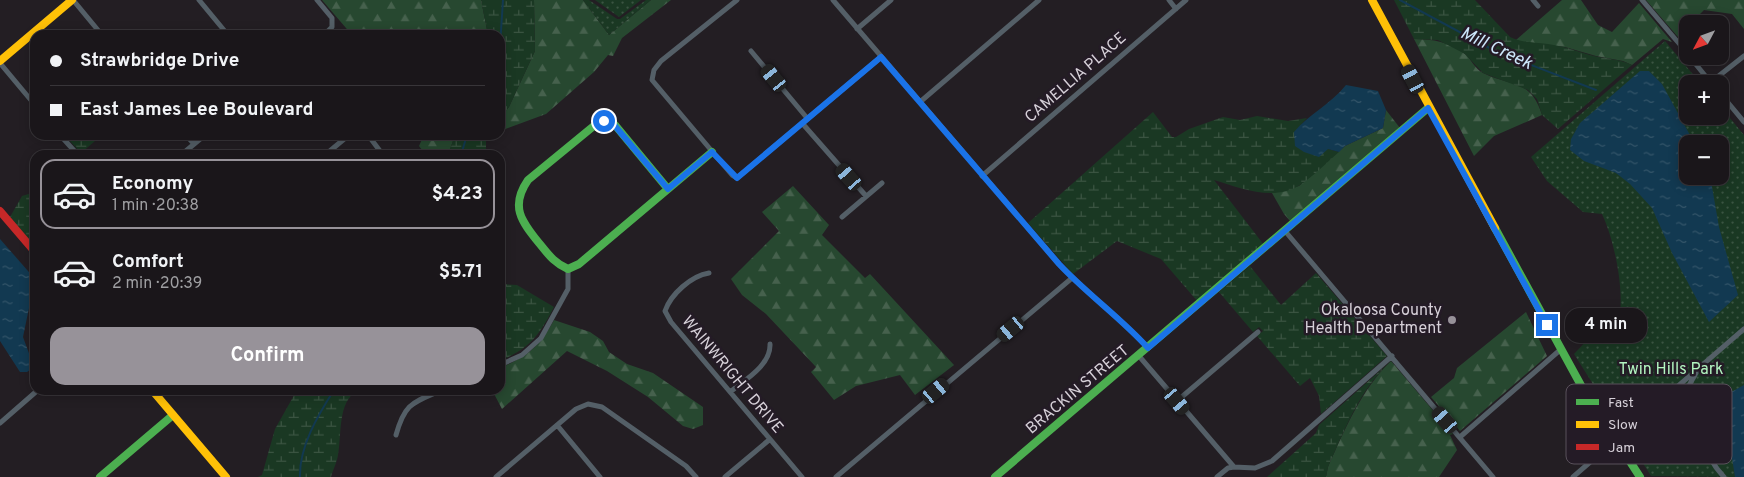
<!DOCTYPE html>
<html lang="en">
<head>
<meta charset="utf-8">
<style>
	body { margin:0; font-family:Overpass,sans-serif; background:#272327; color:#f1f3f6; height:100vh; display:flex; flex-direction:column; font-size:19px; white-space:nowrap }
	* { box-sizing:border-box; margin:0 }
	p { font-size:16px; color:#9f9fa2 }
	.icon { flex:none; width:28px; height:28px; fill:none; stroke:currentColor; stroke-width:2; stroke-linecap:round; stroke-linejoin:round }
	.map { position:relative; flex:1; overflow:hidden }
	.sheet { position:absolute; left:30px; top:150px; width:475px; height:245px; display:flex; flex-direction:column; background:#1a161a; border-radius:15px; box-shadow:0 2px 12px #0003,0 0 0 1px #383539 }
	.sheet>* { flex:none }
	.hud { position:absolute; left:30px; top:30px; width:475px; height:110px; border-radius:15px; box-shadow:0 2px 12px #0003,0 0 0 1px #383539; display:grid; align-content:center; height:110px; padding:0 20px; background:#1a161a }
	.needle { width:32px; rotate:229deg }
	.fabs { position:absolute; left:1679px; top:15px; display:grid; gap:10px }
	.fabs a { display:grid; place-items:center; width:50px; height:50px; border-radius:10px; background:#1a161a; box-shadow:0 2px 12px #0003,0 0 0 1px #383539; font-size:25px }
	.end { position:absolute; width:22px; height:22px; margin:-11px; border:6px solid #1a73e8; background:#fff; box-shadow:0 0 0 2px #fff }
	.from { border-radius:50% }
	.bubble { position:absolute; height:35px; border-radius:15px; background:#1a161a; box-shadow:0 2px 12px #0003,0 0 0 1px #383539; font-size:16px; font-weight:700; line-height:35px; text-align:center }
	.car { position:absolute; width:15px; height:30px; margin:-15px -8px; border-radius:6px; box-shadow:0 0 4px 1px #0007; background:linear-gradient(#222 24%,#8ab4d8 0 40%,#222 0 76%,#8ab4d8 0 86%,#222 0) }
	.hud b { display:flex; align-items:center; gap:18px; height:48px; font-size:19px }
	.hud b+b { border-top:1px solid #383539 }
	.hud i { width:12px; height:12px; background:#f1f3f6 }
	ul { padding:9px 0 0; list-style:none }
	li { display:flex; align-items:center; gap:15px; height:70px; margin:0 10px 8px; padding:0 10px; border:2px solid transparent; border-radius:15px }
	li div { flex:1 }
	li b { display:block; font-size:19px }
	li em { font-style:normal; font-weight:700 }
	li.current { border-color:#979299 }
	li>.icon { width:45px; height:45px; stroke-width:1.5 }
	.action { display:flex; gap:10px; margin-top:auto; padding:10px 20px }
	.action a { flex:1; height:58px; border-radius:15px; background:#979299; color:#fff; font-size:20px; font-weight:700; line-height:58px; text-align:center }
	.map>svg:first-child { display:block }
	.forest { fill:url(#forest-firs) }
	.wetland { fill:url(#wetland-marsh) }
	.park { fill:url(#park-dots); fill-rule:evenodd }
	.water { fill:url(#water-ripples) }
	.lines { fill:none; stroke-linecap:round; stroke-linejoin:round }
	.stream { stroke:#123951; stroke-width:2 }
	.street { stroke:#545f67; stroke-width:5 }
	.fast { stroke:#4caf50; stroke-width:8 }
	.slow { stroke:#ffc107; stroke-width:8 }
	.jam { stroke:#c62828; stroke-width:8 }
	.route { stroke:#1a73e8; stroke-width:6 }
	.poi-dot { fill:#979299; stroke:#241b26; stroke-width:2 }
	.labels { text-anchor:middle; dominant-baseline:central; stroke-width:5; stroke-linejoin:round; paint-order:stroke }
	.street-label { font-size:16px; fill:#d6d0d8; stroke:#241b26 }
	.poi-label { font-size:16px; fill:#d6d0d8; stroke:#241b26; text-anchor:end }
	.park-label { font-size:16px; fill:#b3f5c1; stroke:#241b26 }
	.water-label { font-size:18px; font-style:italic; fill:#cde7fb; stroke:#241b26 }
	.key { fill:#241b26; stroke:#59515b; stroke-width:1 }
	.key-label { font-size:14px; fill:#d6d0d8 }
</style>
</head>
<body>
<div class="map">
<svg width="1744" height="477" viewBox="0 0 1744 477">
	<defs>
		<pattern id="forest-firs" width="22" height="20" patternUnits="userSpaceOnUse" patternTransform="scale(1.25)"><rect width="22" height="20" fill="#274830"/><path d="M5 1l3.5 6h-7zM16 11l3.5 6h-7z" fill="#46614d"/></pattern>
		<pattern id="wetland-marsh" width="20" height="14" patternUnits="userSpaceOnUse" patternTransform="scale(1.25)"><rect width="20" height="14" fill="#1a3823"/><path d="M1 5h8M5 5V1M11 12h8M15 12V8" fill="none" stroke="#3b5442"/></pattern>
		<pattern id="park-dots" width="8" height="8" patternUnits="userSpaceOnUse" patternTransform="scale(1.25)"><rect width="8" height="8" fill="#1a3823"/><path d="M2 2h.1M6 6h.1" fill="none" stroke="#3b5442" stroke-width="1.8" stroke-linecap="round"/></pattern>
		<pattern id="water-ripples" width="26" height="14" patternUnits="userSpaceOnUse" patternTransform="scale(1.25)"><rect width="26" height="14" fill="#123951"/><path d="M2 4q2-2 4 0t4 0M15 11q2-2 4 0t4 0" fill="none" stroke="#345569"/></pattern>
	</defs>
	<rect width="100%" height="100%" fill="#231e23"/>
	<path class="forest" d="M322,0H481L488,35H352Z
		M534,0H583L609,35L651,0H671L622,38L613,56L608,55L594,72L546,114L500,131V118L509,107L535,51Z
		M1562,0H1581L1598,25L1612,32L1639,3L1672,42L1663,39L1632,65L1623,61L1596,56L1565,47L1525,43L1516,40Z
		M1646,0H1744V29L1732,14L1704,10L1690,24H1688L1687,27L1678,37Z
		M1414,39C1433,39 1449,42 1465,54C1471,59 1475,69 1483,73C1512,87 1531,79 1542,115L1494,136L1474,156Z
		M1386,110L1400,128L1291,222L1284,214L1272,193L1299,186L1345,146L1383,128Z
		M424,135H455L448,155H426L419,146Z
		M793,186L829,225L822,235L865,278L870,274L954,365L915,395L900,375L856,386L834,400L811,372L816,367L766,314L742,295L731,279L779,231L762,212Z
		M1526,312L1547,356L1460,431L1431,397L1454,378L1457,368Z
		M554,320L590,332L603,341L609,352L627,364L653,373L703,407V425L693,429L683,426L648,397L607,371L567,351L502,409L492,390H500V368C528,356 539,347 554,320Z
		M1391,361L1453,434L1450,435L1457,450L1439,477H1326L1328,467C1345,429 1361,390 1391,361Z"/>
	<path class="wetland" d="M481,0H534L535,51L509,107L500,118V35H488Z
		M1394,0H1475L1510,37C1523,43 1534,42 1548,44C1564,46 1579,52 1594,56C1607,59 1620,59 1632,65L1558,129L1542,115L1537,99L1528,90L1483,73L1465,54L1438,40L1414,39Z
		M1153,112L1172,137H1176L1189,129L1223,117L1240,120L1257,116L1288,121L1307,118L1297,129L1328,149L1339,152C1326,163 1314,176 1300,185C1274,202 1240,188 1214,180L1264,245L1198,302L1161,259L1117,241L1073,274L1028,223Z
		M71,135H102L81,153L69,140Z
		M455,135H486V155H448Z
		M35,192V247L10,217L22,196Z
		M1250,266L1281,305L1316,273L1387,356L1321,414L1319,396L1310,378L1300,386L1257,336L1263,331L1259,327L1253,332L1219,292Z
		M500,284L517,285L554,307C539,336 530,348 500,361Z
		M1391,361C1360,389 1345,429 1328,467L1326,477H1267L1316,433L1319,425Z
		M297,390H358C337,402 342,434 338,455C337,462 333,470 331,477H258L262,475L275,429Z"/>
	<path class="park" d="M583,0H589L617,19H620L646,0H651L609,35Z
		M595,0H641L619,17Z
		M1665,41L1701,84H1688V116H1720V106L1744,135V477L1651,476L1574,354L1604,322L1619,318C1625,291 1614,239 1602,214L1583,212L1547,181L1531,157ZM1688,144H1720V176H1688Z"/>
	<path class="water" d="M1640,71H1649L1662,84L1691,137L1694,144H1688V176H1709L1711,181L1719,227L1738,295L1709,322L1672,253L1652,208L1630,184L1616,173L1584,161L1570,150L1571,139L1580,123Z
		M1346,85L1378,91L1386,110L1383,128L1345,146L1339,152L1328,149L1319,157L1304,152L1295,146L1294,132C1309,114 1331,104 1346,85Z
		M0,239L35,279L23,337L34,367L27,372H20L0,341Z
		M1744,385V477H1735L1729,439L1719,416L1715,401Z"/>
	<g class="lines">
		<path class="stream" d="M1400,0L1495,51L1596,90
			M500,46L503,0
			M461,155L467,135
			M300,477C299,447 318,415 334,390"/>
		<path class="street" d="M73,0L102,35
			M199,0L228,35
			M317,0L332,18V27L324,35
			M737,0L661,61L654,70L652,80L732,175L737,178L881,57
			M833,0L1059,264C1087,294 1121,318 1148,348
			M1169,0L1176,9
			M1533,0L1538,6
			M1642,0L1688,54
			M857,29L891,0
			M751,51L807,118
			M1689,56L1712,84
			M0,63L35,105
			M1711,82L1744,56
			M1720,93L1744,122
			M920,102L1039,0
			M802,123L866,196
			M60,135L78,155
			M186,135L194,144
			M368,135L383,155
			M181,155L205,135
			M325,155L349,135
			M982,176L1186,0
			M842,217L882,183
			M1285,231L1493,477
			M709,273C691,276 671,294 665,311L671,322L802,477
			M1139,356L1234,467L1255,468L1272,461L1392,356
			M500,365L522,355L541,338L568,289V269
			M1696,373L1687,389C1694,419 1702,454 1724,477
			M730,392C745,380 771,365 770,344
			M1177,401L1258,332
			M0,423L38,390
			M557,425L600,477
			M396,435C405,403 412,403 442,390
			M1460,437L1560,350
			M496,477L576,409L588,404L602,407L686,466L696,477
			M725,477L769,440
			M836,477L1072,278
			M1217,477L1228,468L1234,467
			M1573,477L1744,329"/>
		<path class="fast" d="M668,189L615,125L604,121L595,125L528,180C510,206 521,221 539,243C548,254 554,263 568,269L579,264L712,152
			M1495,228L1583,389L1640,477
			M100,477L173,415
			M995,477L1428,108"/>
		<path class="slow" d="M1372,0L1495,228
			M0,61L72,0
			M152,390L226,477"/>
		<path class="jam" d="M0,211L35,252"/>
	</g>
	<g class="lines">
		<path class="route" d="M604,121L615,126L668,189L712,152L737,178L881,57L1059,264C1087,294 1121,318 1148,348L1428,108L1547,325"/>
	</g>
	<circle class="poi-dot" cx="1452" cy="320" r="5"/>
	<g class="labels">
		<g class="street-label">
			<text transform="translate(1076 78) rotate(-41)">CAMELLIA PLACE</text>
			<text transform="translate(732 375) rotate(50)">WAINWRIGHT DRIVE</text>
			<text transform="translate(1078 390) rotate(-40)">BRACKIN STREET</text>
		</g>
		<g class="poi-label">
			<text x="1442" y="311">Okaloosa County<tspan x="1442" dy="18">Health Department</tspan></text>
		</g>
		<g class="park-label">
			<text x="1671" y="370">Twin Hills Park</text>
		</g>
		<g class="water-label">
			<text transform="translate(1496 49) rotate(25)">Mill Creek</text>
		</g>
	</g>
	<rect x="1566" y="384" width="166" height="80" rx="8" class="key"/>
	<rect x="1576" y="399" width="23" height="6" fill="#4caf50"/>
	<rect x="1576" y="421" width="23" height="7" fill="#ffc107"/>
	<rect x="1576" y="444" width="23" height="6" fill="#c62828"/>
	<g class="key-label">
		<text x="1608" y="407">Fast</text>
		<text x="1608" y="429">Slow</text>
		<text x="1608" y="452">Jam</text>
	</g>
</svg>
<div class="fabs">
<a><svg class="needle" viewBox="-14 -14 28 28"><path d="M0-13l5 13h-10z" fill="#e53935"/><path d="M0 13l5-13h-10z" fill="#9f9fa2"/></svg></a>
<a>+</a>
<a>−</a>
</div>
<i class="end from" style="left:604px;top:121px"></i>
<i class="end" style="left:1547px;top:325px"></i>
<div class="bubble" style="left:1565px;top:308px;width:82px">4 min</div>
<i class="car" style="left:774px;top:78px;rotate:321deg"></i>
<i class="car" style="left:1413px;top:79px;rotate:332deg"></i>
<i class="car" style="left:849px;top:177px;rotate:319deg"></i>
<i class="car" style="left:1011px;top:329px;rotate:230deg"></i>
<i class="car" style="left:936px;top:391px;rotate:50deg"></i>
<i class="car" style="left:1177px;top:401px;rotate:140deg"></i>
<i class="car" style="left:1445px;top:420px;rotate:319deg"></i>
<div class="hud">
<b><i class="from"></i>Strawbridge Drive</b>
<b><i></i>East James Lee Boulevard</b>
</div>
<section class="sheet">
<ul>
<li class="current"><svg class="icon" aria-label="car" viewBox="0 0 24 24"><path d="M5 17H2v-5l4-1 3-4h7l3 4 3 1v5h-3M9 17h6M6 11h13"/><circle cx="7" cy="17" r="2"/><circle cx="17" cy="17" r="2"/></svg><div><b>Economy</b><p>1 min · 20:38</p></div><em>$4.23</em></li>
<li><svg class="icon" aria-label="car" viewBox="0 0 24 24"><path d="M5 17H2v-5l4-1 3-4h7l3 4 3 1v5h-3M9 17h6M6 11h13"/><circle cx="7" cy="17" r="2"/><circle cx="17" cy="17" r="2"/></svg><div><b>Comfort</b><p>2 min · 20:39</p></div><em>$5.71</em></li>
</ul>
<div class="action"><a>Confirm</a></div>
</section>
</div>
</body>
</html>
